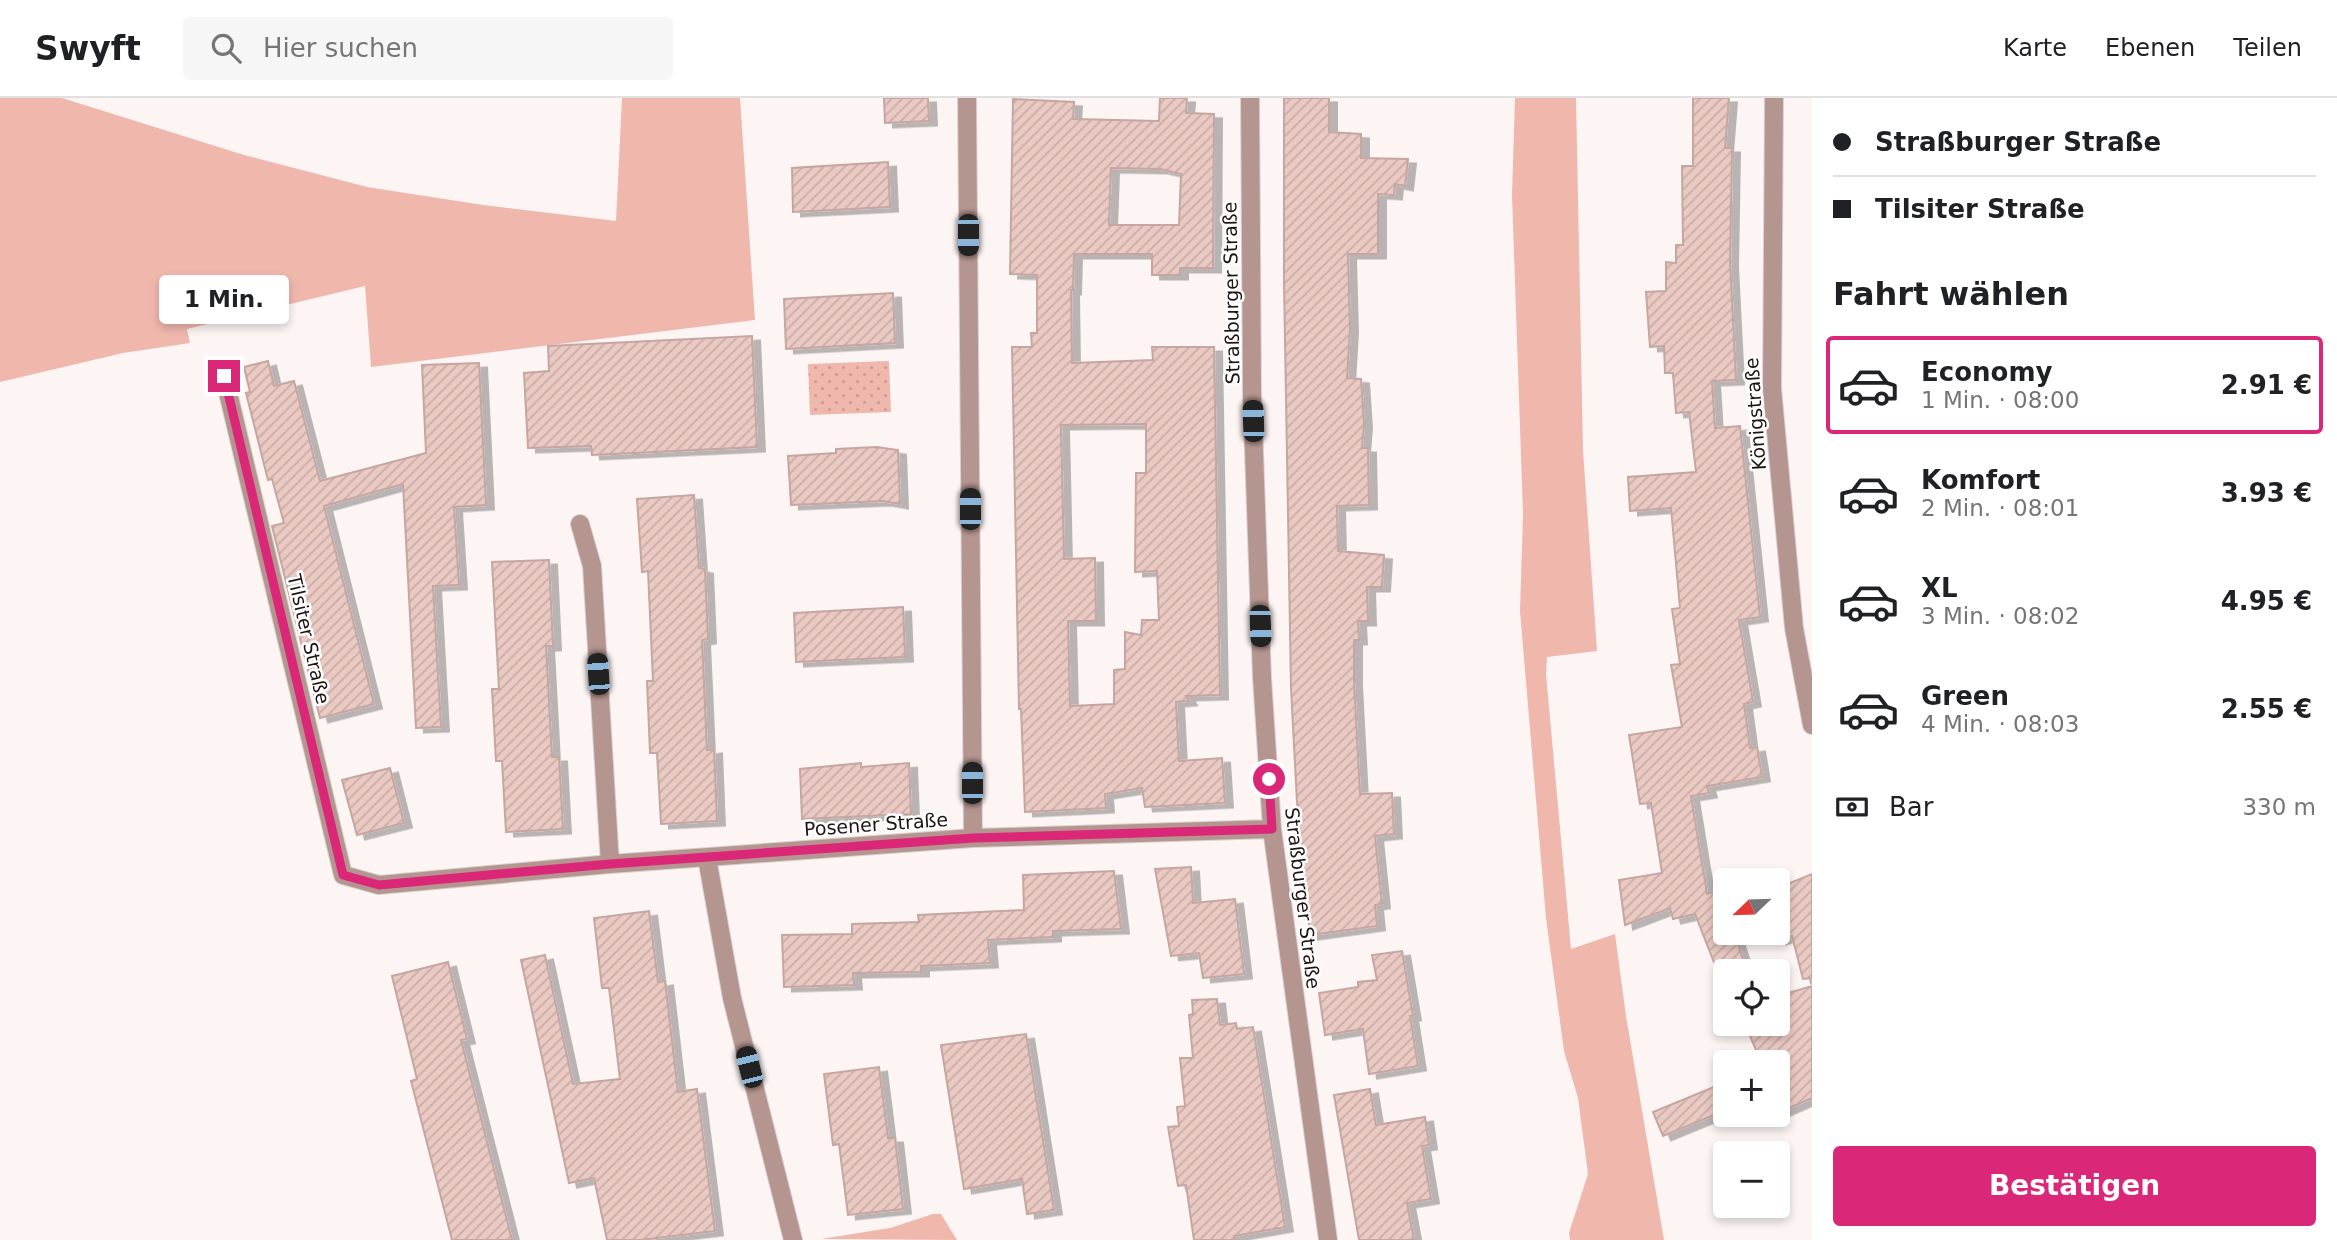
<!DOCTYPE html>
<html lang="de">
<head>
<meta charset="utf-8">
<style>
	body { margin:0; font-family:"DejaVu Sans",sans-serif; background:#f6f6f6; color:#202124; height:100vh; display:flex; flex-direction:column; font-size:26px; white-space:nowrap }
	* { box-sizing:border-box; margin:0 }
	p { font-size:23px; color:#757577 }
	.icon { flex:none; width:38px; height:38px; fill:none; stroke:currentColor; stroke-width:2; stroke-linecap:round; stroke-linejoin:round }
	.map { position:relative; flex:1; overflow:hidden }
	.drawer { display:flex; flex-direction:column; background:#fff; width:525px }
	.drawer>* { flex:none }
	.banner { display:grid; align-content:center; height:154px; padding:0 21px; background:#fff }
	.needle { width:46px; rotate:247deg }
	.fabs { position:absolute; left:1713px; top:770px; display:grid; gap:14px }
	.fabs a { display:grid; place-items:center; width:77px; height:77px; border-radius:7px; background:#fff; box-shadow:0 4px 10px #0003; font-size:35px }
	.end { position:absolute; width:32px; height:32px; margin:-16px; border:9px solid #db2777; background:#fff; box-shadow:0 0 0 4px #fff }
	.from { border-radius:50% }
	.bubble { position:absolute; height:49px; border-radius:7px; background:#fff; box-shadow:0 4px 10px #0003; font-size:23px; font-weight:600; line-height:49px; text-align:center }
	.car { position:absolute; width:21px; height:42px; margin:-21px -10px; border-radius:9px; box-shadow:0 0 5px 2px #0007; background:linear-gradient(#222 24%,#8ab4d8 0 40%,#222 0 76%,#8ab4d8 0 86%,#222 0) }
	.banner b { display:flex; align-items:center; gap:24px; height:66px; font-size:26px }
	.banner b+b { border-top:2px solid #e0e0e0 }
	.banner i { width:18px; height:18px; background:#202124 }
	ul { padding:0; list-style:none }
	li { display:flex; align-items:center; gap:21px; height:98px; margin:0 14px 10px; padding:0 7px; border:4px solid transparent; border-radius:7px }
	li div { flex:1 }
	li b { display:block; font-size:26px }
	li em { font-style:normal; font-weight:600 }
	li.active { border-color:#db2777 }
	li>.icon { width:63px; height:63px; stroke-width:1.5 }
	h2 { padding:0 21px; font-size:32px; line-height:84px }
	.pay { display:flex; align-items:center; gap:18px; height:77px; padding:0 21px; font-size:26px }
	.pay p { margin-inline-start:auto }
	.action { display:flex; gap:14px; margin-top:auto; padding:14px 21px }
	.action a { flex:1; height:80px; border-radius:7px; background:#db2777; color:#fff; font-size:28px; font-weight:600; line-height:80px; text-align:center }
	header { display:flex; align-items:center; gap:42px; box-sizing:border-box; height:98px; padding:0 35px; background:#fff; border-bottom:2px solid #e0e0e0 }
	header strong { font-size:33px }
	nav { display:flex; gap:38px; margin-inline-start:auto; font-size:24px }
	.search { width:490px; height:63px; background:#f6f6f6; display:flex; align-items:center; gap:18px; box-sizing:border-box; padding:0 24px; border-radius:7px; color:#757577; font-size:26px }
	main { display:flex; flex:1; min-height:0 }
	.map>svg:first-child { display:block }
	.green { fill:#f0b7ad }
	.park { fill:url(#park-dots) }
	.building { fill:url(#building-hatch); stroke:#c5a6a0; stroke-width:2; fill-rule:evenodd; filter:url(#shadow) }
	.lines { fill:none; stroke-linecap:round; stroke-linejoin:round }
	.street-casing { stroke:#d9d1d0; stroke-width:20 }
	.street { stroke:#b5958f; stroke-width:18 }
	.route { stroke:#db2777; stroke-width:9 }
	.labels { text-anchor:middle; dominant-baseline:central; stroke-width:5; stroke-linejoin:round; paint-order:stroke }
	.street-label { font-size:19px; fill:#1f1412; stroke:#fff }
</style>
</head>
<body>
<header>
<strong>Swyft</strong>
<div class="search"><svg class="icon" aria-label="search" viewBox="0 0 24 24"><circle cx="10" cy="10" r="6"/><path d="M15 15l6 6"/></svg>Hier suchen</div>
<nav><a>Karte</a><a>Ebenen</a><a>Teilen</a></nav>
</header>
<main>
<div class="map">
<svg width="1812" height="1142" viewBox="0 0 1812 1142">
	<defs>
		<pattern id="park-dots" width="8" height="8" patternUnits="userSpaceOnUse" patternTransform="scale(1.75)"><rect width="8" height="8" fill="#f0b7ad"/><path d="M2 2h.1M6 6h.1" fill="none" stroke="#cd9c94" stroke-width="1.8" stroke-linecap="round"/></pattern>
		<pattern id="building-hatch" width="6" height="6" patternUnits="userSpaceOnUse" patternTransform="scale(1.75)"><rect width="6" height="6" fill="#eac9c3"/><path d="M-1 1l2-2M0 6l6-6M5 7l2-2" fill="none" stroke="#c8aca6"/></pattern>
		<filter id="shadow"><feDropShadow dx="8" dy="4.5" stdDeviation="0" flood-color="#0004"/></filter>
	</defs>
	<rect width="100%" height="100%" fill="#fcf5f4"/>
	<path class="green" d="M0,0H62L244,57L367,89L483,107L616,123L622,0H740L755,222L371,269L365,188L187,231L190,245L123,255L0,284Z
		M1515,0H1576L1583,352L1597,553L1547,559L1546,576L1571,851L1615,836L1626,918L1664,1142H1570L1569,1135L1588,1076L1578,1000L1564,953L1546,820L1520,513L1523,416L1512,97Z
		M933,1116H941L957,1142L821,1141L890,1130Z"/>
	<path class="park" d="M889,263L891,314L810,317L808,266Z"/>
	<path class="building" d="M884,0H928L929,23L885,25Z
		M1160,0H1187L1186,15L1214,16L1213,170H1180V177H1152V156H1074L1073,192H1071L1072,265L1153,262L1152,249H1214L1220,597L1186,598L1189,603L1176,604L1179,663L1222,660L1225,705L1145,709L1142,690L1105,696L1106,710L1025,714L1021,611H1019L1012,249H1032L1031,235H1037V177L1010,176L1013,1L1074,4L1073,21L1159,23ZM1111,70L1160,71L1181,76L1179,127H1109ZM1146,326V375H1136L1135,474L1157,473L1159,522H1142L1141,537L1125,534V571L1114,572V606L1070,608L1068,523H1096L1095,460L1064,461L1061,327Z
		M1284,0H1329V34L1361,36V60L1408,61L1405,88L1395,86L1394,97L1378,96V156H1348L1350,231L1347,280L1361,281L1364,326L1362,350H1368L1369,407L1337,408L1338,453L1384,457L1382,489H1367L1368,523H1358L1359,542H1354V584L1360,696L1392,695L1394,736L1375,738L1382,806L1375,807L1377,828L1310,837L1297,704L1291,590L1284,184Z
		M1693,0H1729L1725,50H1732L1730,164L1736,282L1712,283L1715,330L1740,328L1760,519L1739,522L1753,604L1744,606L1750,650L1757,649L1762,679L1707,688L1709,695L1691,698L1707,796L1726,789V835H1734L1747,873H1726V890H1724L1695,816L1673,821L1670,810L1625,827L1619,782L1662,775L1651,705L1640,706L1629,637L1682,629L1671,567L1680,566L1672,511L1680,510L1671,410L1630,413L1628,379L1696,374L1689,314L1676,315L1673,275H1665L1664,248L1650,249L1646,194L1666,193V164L1676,165V147H1683L1682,68H1693Z
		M888,64L890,109L793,114L792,70Z
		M893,195L895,245L786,251L784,201Z
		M752,238L757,349L592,357L591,348L528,350L524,275L549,273L548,248Z
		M268,263L274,288L294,283L320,383L426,355L422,267L479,265L486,407L454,409L459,487L433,488L441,629L416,630L403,386L324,408L374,606L320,620L272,428L284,425L272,381L268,382L246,295L250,294L244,269Z
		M877,349L898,352L900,406L883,403L791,407L788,358L836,355V351Z
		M694,397L699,470L705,471L708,541L702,542L707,652L714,651L717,723L661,726L657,655H650L647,583H653L648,473L642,474L637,401Z
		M549,462L553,548H546L552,659H559L563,731L506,734L502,663H496L492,591H499L492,464Z
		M903,509L905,559L796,564L794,515Z
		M861,665V669L909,665L911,716L802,721L800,671Z
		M390,670L404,725L357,737L342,682Z
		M1191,769L1193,805L1235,801L1244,876L1203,880L1199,855L1171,858L1155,771Z
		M1114,773L1121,831L1053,833V839L988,842L990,865L921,868V874L853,875L854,887L784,889L782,837L852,836V826L919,824L918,817L1024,812L1023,777Z
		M1812,776V880L1803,881L1792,838L1778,842V790Z
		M649,813L658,884L665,883L678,994L697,991L715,1133L640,1142H607L594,1080L569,1085L521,862L545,857L573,986L620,981L609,890H602L594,820Z
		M1402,853L1413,918H1410L1418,968L1369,976L1363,931L1325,937L1319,895L1358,889V884L1377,882L1372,857Z
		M448,864L467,941L461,942L512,1142H452L411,983L417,981L392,878Z
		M1812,888V1000L1778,1015V964H1761L1745,926H1778V898Z
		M1217,901L1220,927L1236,925L1237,931L1253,929L1285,1129L1234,1138L1235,1142H1194L1186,1087L1178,1088L1168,1029L1179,1028L1177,1009L1185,1008L1180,960H1193L1189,917L1193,916L1192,902Z
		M1026,936L1054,1112L1027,1116L1022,1081L964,1091L941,947Z
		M879,969L888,1040H895L903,1111L848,1117L839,1046L833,1047L824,976Z
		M1726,984V1012L1663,1038L1653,1014Z
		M1370,991L1376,1027L1425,1019L1429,1047L1422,1048L1431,1101L1407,1105L1414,1142H1359L1334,997Z"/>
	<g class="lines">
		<defs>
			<path id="street" d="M967,0L973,740
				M1250,0L1252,297L1262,580L1272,731L1328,1142
				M1774,0L1772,290L1794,530L1812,627
				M224,278L343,777L379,787L610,766L973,740L1272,731
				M580,426L592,468L610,766
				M707,760L732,900L793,1142"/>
		</defs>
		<use href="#street" class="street-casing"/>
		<use href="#street" class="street"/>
	</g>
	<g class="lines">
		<path class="route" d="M224,278L343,777L379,787L610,766L973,740L1272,731L1269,681"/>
	</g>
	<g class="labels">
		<g class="street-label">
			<text transform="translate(1231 195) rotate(-91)">Straßburger Straße</text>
			<text transform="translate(1755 316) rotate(-94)">Königstraße</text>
			<text transform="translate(309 541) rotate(77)">Tilsiter Straße</text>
			<text transform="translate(876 726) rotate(-4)">Posener Straße</text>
			<text transform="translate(1303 800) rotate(83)">Straßburger Straße</text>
		</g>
	</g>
</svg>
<div class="fabs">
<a><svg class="needle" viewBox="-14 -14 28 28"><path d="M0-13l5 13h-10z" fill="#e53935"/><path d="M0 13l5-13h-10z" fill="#757577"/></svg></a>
<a><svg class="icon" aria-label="locate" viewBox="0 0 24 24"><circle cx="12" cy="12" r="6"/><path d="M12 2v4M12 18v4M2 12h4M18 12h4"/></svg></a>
<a>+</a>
<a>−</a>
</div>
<i class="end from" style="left:1269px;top:681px"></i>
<i class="end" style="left:224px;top:278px"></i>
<div class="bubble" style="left:159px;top:177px;width:130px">1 Min.</div>
<i class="car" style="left:968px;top:137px;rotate:180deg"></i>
<i class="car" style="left:1253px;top:323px;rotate:358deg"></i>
<i class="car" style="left:970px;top:411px;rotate:0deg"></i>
<i class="car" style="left:1260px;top:528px;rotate:178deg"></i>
<i class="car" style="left:598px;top:576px;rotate:356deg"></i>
<i class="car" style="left:972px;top:685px;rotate:0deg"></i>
<i class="car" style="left:749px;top:969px;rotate:346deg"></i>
</div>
<section class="drawer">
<div class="banner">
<b><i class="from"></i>Straßburger Straße</b>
<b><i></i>Tilsiter Straße</b>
</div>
<h2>Fahrt wählen</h2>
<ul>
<li class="active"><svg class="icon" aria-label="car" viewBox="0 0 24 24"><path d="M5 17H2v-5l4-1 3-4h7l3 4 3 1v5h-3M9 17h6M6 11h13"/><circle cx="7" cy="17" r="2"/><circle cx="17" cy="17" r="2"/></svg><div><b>Economy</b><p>1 Min. · 08:00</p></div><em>2.91 €</em></li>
<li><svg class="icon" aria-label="car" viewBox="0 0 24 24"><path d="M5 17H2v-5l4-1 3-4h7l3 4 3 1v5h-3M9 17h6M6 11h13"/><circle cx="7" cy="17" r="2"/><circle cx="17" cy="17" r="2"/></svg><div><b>Komfort</b><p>2 Min. · 08:01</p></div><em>3.93 €</em></li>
<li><svg class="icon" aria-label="car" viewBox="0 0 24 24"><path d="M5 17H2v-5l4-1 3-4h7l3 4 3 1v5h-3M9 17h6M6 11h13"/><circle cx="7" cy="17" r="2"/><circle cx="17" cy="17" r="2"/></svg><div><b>XL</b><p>3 Min. · 08:02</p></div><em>4.95 €</em></li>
<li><svg class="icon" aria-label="car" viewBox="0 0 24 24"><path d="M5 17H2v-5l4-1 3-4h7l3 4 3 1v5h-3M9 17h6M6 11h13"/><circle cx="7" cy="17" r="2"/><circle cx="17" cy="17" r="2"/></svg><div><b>Green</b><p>4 Min. · 08:03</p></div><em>2.55 €</em></li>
</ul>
<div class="pay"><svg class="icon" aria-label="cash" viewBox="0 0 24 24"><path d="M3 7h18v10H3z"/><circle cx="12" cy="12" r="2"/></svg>Bar<p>330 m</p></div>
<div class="action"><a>Bestätigen</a></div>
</section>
</main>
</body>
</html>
